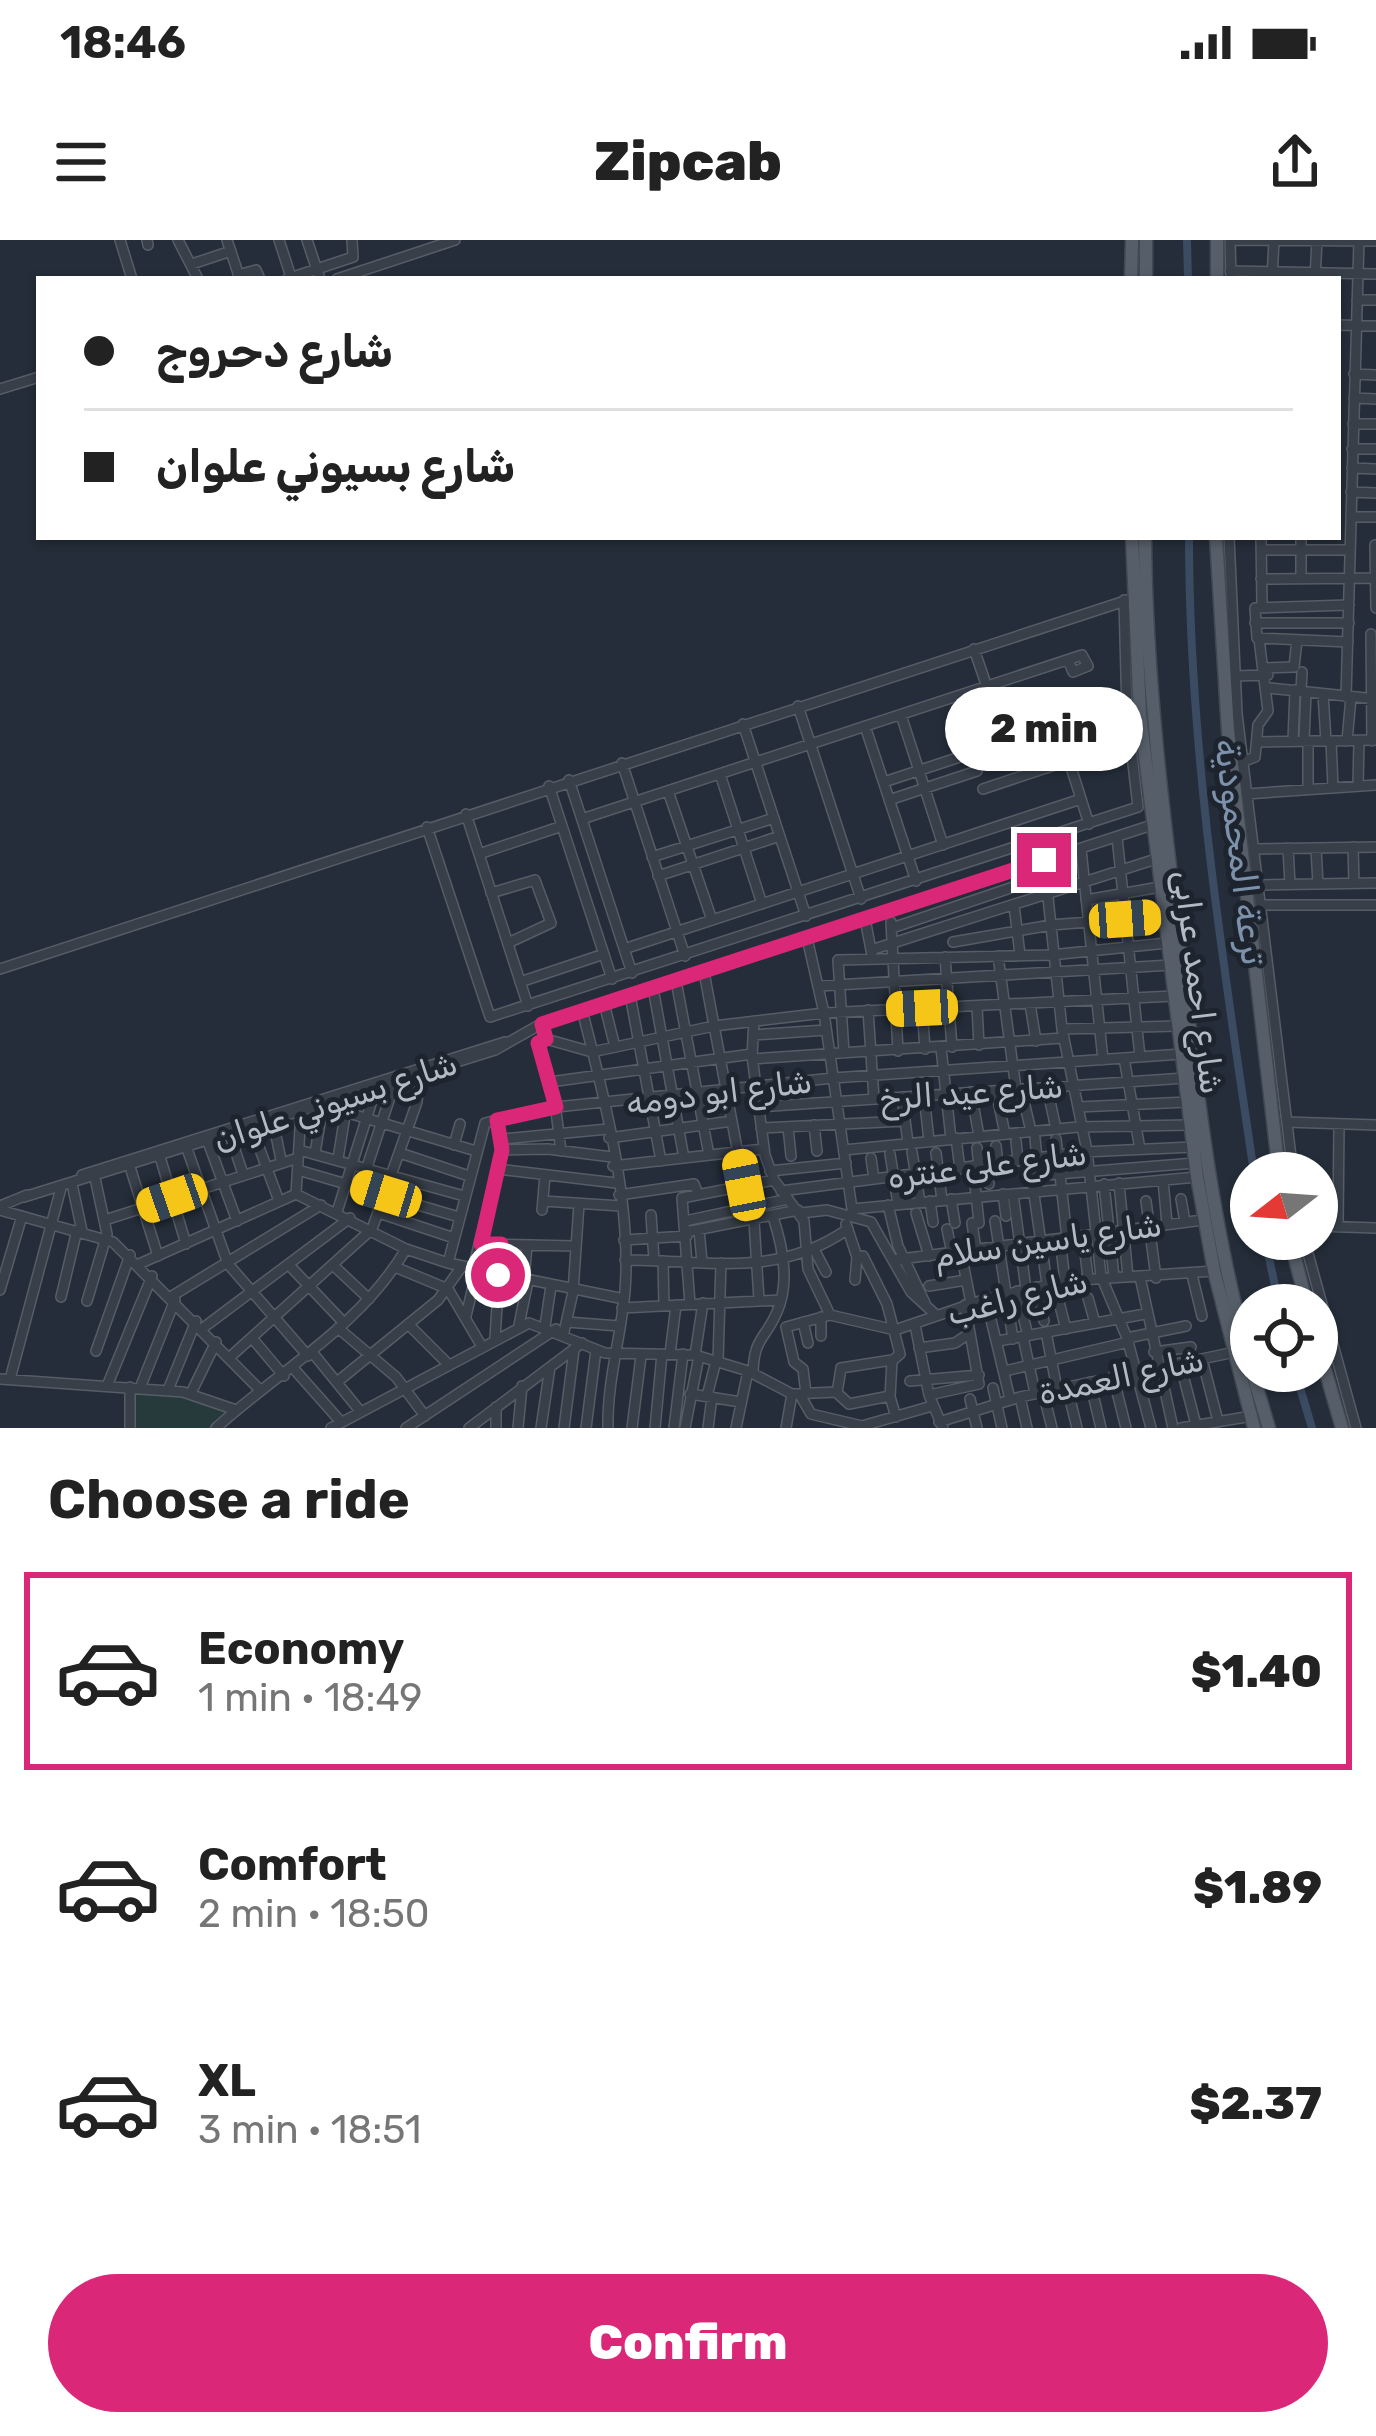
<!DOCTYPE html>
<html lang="en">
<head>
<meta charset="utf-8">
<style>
	body { margin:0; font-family:Rubik,"Noto Naskh Arabic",sans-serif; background:#f6f6f6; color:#222; height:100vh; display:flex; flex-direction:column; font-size:45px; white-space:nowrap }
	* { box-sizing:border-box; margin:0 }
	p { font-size:39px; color:#767676 }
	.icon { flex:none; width:66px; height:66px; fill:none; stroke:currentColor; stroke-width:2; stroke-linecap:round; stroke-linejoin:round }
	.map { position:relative; height:1188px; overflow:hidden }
	.details { display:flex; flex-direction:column; background:#fff; flex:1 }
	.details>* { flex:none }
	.hud { position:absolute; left:36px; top:36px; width:1305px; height:264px; border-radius:0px; box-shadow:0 3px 9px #0004; display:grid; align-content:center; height:264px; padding:0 48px; background:#fff }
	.needle { width:78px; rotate:253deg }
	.tools { position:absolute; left:1230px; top:912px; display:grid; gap:24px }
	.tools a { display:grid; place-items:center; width:108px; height:108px; border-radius:50%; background:#fff; box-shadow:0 3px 9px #0004; font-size:60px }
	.end { position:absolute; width:54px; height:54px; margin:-27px; border:15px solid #db2777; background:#fff; box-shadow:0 0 0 6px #fff }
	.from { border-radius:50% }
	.bubble { position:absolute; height:84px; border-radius:42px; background:#fff; box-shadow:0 3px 9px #0004; font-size:39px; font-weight:800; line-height:84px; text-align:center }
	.car { position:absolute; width:36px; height:72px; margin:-36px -18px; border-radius:15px; box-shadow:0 0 9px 3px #0007; background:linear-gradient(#f5c518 24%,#345 0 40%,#f5c518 0 76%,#345 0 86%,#f5c518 0) }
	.hud b { display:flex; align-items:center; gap:42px; height:114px; font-size:45px }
	.hud b+b { border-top:3px solid #e0e0e0 }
	.hud i { width:30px; height:30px; background:#222 }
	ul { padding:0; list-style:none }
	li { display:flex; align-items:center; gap:36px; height:198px; margin:0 24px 18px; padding:0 24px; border:6px solid transparent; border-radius:0px }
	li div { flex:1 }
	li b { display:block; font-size:45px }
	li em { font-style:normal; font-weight:800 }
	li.selected { border-color:#db2777 }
	li>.icon { width:108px; height:108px; stroke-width:1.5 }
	h2 { padding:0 48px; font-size:54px; line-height:144px }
	.button { display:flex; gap:24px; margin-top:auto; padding:24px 48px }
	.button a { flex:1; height:138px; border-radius:72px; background:#db2777; color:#fff; font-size:48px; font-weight:800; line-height:138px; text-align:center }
	.status { display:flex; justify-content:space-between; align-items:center; height:84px; padding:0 60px; background:#fff; direction:ltr }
	.status svg { height:33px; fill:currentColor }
	header { display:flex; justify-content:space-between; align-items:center; height:156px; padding:0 48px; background:#fff; font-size:54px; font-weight:800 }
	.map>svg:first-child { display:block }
	.green { fill:#273a3b }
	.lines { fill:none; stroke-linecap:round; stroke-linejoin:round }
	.canal { stroke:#3b4b61; stroke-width:8 }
	.minor-casing { stroke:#565d67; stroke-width:12 }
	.major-casing { stroke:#414852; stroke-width:15 }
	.minor { stroke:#383f49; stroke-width:9 }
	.major { stroke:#565e69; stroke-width:12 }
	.route { stroke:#db2777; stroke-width:15 }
	.labels { text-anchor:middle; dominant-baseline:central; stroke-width:10; stroke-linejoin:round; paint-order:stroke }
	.street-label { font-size:33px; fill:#b3bac5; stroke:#1d242e }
	.water-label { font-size:36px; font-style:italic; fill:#7d91aa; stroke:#1d242e }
</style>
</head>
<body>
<div class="status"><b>18:46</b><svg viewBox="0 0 49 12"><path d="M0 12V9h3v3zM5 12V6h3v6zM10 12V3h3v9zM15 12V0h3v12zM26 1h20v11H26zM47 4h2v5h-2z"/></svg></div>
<header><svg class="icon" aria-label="menu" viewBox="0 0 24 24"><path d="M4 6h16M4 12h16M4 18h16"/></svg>Zipcab<svg class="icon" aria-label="share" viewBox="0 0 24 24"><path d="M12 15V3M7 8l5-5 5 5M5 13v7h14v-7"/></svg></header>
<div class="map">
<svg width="1376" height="1188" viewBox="0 0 1376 1188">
	<rect width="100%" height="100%" fill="#242d39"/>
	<path class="green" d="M134,1153L191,1156L230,1170L213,1188H136Z"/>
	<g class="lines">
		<path class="canal" d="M1187,0L1188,39
			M1189,297C1189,510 1223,722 1254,933
			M1265,999L1279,1065
			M1295,1131L1312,1188"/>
		<defs>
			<path id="minor" d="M120,0L132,39
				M147,0L148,5
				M178,0L198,39
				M227,0L240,39
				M279,0L291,37
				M307,0L320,39
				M1230,0L1231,39
				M1232,0L1376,1
				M192,24L231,11
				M1230,31L1376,34
				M238,35L256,30L260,39
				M287,39L353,17L352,0
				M337,39L455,0
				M1272,39L1274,0
				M1315,39L1317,0
				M1357,60H1376
				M1338,85L1376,86
				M1354,134L1376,135
				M0,149L39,137
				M1354,158L1376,159
				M1353,184H1376
				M1352,209H1376
				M1352,228L1376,229
				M1351,252L1376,253
				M1351,277H1376
				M1229,297L1237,474L1293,933
				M1261,297L1262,364
				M1301,297V339
				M1375,305L1376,368
				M1261,310H1350
				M1261,339L1376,338
				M1255,383H1349
				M1371,394L1372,501
				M1348,402L1257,398L1255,368L1349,365
				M974,409L987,447
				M1264,428L1294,427L1297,400
				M1234,436L1268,435
				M1269,448L1376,459
				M1301,451L1302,432
				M1323,454L1326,501
				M1346,457L1359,0
				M798,466L861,659
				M901,475L943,605
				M1030,476L1047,528
				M743,484L806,676
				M865,486L916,641
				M967,498L1060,467L1080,473L1088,501L1076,518L983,549
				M1293,501L1295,450
				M1304,501L1306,452
				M1308,501V549
				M1331,501L1333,547
				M1347,501L1351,457
				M1257,502L1376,500
				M1069,521L1089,584
				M1242,522L1255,517L1258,485L1268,471L1259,399
				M622,523L685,716
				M720,534L762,664
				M569,540L632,733
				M884,542L972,513
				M549,546L612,739
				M1358,546L1359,501
				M668,551L712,680
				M1246,554L1376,545
				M889,560L977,531
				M466,574L528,766
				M582,579L1082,415L1088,426L1073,432L1068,420
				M427,587L490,777L1138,567L1127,472L1124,360
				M1117,597L1140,817
				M1353,607L1354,643
				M1288,608L1290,644
				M1316,608L1318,644
				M1081,609L1103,820
				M1254,609L1376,607
				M479,614L562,586
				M652,617L774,578
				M1044,620L1062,789L1087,911L1101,1036L1127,1098L1151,1188
				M658,636L780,596
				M1259,645L1376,643
				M491,653L535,640L551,683L508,703
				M1086,660L1160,647
				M1014,665L1020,715
				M1261,665H1376
				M865,679L872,715
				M891,682L898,811
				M892,688L1046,636
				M807,698L824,773L853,976
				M953,702L1051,685L1164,676
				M624,709L1081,559
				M871,710L1156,619
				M998,716L1016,849
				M945,717L952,807
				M0,729L1134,358
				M704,732L748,967
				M676,741L709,915
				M520,742L604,714
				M819,746L1171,725
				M653,748L684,918
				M630,755L661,921
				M604,763L615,807
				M1030,764L1036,801
				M977,767L979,805
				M922,768L925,809
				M582,770C604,855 632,964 625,1051C621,1097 607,1141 608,1188
				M868,770L874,859
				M754,781L752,816L765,915L774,940L804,981L808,1029L830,1075
				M1062,789L1178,786
				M753,795L826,790
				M546,799L592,812L714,786L824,773L1174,756
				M546,799L538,803L554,855L561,911
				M941,808L951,899
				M844,813L838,720L1051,715L1167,703
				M1124,818L1140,909
				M752,819L1063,798
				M550,842L752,814
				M1047,847L1056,889
				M1021,849L1031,891
				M996,851L1005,894
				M971,852L979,896
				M924,855L929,901
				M902,857L908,903
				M758,867L1185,838
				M1078,867L1188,862
				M345,872L476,911
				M273,881L281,920
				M1287,882L1376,885
				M814,885L817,911
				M788,887L791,916
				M252,888L279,961
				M761,888L905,881
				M230,895L243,934
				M609,898L732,881
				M956,898L960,929
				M1035,898L1037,919
				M502,899L608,889
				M1056,899L1067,998
				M1016,901L1018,921
				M208,902L237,981
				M454,905L460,884
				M996,906L998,924
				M977,908L979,927
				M187,909L228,1024L308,1116
				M299,910L464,956
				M502,910L548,909L612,917
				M844,910L1078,887L1190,885
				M912,912L920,962
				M315,913L323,865
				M400,913L469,936
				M936,913L942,960
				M890,914L898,964
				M160,917L186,1004
				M871,918L874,939
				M338,919L346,869
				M1029,920L1047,1044
				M613,926L763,909
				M987,926L989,944
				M130,927L158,1016
				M367,927L395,842
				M497,929L616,943
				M298,930L459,977
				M770,931L846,923
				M82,935L505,802
				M1045,935L1195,923
				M1163,940L1167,984
				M1119,943L1128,1037
				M72,944L82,991
				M1104,944L1114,1037
				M975,945L979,983
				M781,951L1083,912L1193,907
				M296,954L301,872
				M1003,954L1006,976
				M1013,954L1026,1049
				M619,955L694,944L698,954
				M24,957L495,810L541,784L1152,585
				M951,959L955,983
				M1181,959L1185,982
				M543,961L621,966
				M930,961L933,982
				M1146,961L1156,1038
				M888,965L898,1006L925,1063
				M0,966L27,955
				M852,969L1197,937
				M0,970L113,1002L260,1150
				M542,970L545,935
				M337,972L376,848
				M379,973L454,998
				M801,973L827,970L871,982L911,1052L936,1075
				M916,973L929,1016
				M651,975L654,1020
				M105,980L298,918
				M685,981L788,959
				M754,981L759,1060
				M995,981L1013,1099
				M972,983L976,1010
				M846,984L857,1017L855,1040
				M1317,986L1376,988
				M1338,987L1339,884
				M947,989L952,1013
				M699,990L702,1022
				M686,992L798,970
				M1083,996L1088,1038
				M1060,999L1065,1041
				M1304,999L1356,1188
				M624,1000L687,996
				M481,1004L574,1006
				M815,1011L826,1032
				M863,1016L887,1064L900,1114L892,1121L890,1157L896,1177
				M625,1020C707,1020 776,1039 848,989
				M893,1020L1203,980
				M663,1021L664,1065
				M448,1023L485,883L547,868L833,838L1182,814
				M139,1024L296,954L406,1009L448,1023L624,1059
				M289,1025L344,1083
				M335,1027L369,1059
				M395,1027L448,1049L481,1105
				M964,1028L971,1063
				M473,1029L502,910L498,880
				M1192,1035L1202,1076
				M1140,1037L1173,1188
				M524,1040L527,1005
				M1054,1043L1066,1089
				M929,1046L966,1040
				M1036,1047L1044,1081
				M0,1050L22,976
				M1017,1051L1028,1096
				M172,1056L321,965
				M61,1057L77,990
				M1088,1058L1095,1083
				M986,1059L1010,1159
				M87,1061L107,994L95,938
				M690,1064L682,958L774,940
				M622,1068L781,1060
				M466,1076L477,1030
				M821,1077V1096
				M567,1082L619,1086
				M803,1082L808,1103
				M408,1084L447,1123
				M519,1085L528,1041
				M915,1085L929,1155L943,1188
				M545,1086L551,1046
				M203,1088L350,978
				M338,1088L396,1137L425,1176
				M564,1092L573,1052L579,964
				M1046,1092L1057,1149
				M1023,1097L1035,1153
				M252,1098L284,1136
				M495,1098L501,1004
				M1127,1098L1186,1086
				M998,1101L1145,1074
				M919,1108L955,1103L970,1093
				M96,1111L130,1015
				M312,1112L360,1171
				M1154,1112L1191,1107
				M670,1114L676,1065
				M695,1115L703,1063
				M230,1117L372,989L417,862L420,828
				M1202,1119L1218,1181
				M718,1121L721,1023
				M1180,1123L1196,1185
				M294,1129L341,1182
				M1005,1131L1129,1102
				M753,1133C754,1097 765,1100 777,1072C790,1043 783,1007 773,977
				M1113,1136L1126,1188
				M0,1139L183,1152L236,1170
				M10,1139L61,948
				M910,1141L979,1135
				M337,1142L438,1060L462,1026
				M1090,1142L1101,1188
				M107,1146L152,1036
				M130,1147V1188
				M1067,1147L1077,1188
				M140,1148L175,1060
				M993,1148L1002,1188
				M168,1150L196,1081
				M1043,1152L1052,1188
				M191,1153L216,1102
				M837,1153L841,1128L892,1120
				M690,1154L741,1162
				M806,1154L803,1129L794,1122L786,1087L830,1075L895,1090L986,1059L1065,1041L1214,1031
				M800,1155L811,1174L862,1186L932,1166
				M929,1155L979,1144L965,1065
				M707,1156L716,1121
				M1020,1157L1027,1188
				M970,1159L977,1188
				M496,1167V1188
				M939,1182L1020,1157L1235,1112
				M216,1188C281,1129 360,1087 406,1009
				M331,1188L529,1083L605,1113L695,1115L748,1131L792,1154L836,1152L849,1164L890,1156
				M406,1188L556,1089
				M469,1188L582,1103
				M518,1188L522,1146
				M541,1188L550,1127
				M564,1188L574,1110
				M586,1188L596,1110
				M632,1188L641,1116
				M655,1188L662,1114
				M674,1188L683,1114
				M685,1188L699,1116
				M708,1188L712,1157
				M736,1188L748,1131
				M786,1188L792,1154
				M1181,1188L1252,1176"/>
			<path id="major" d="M1131,39L1132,0
				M1146,39V0
				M1217,39V0
				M1132,297L1140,475L1197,937L1214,1031L1254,1188
				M1145,297C1146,440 1164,581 1182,723C1198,859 1213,994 1251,1126
				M1216,297L1228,491L1279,933
				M1290,999L1307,1065
				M1317,1102L1342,1188
				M1252,1131L1269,1188"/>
		</defs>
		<use href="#minor" class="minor-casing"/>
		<use href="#major" class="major-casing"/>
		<use href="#minor" class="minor"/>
		<use href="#major" class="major"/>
	</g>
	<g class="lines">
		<path class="route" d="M498,1035L501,1004H481L502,910L497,880L556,867L538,803L546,799L542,784L1044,620"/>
	</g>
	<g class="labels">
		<g class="street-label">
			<text transform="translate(1199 742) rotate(83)">شارع احمد عرابى</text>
			<text transform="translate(719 852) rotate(-7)">شارع ابو دومه</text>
			<text transform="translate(971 852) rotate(-4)">شارع عيد الرخ</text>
			<text transform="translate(335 861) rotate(-18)">شارع بسيوني علوان</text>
			<text transform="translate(987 925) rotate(-7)">شارع على عنتره</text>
			<text transform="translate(1048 1000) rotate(-8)">شارع ياسين سلام</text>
			<text transform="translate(1017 1057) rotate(-14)">شارع راغب</text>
			<text transform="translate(1121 1136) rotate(-12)">شارع العمدة</text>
		</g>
		<g class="water-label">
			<text transform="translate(1241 612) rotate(83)">ترعة المحمودية</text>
		</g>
	</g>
</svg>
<div class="tools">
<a><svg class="needle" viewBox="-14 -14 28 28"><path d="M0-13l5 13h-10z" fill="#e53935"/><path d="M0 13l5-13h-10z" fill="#767676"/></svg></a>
<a><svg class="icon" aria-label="locate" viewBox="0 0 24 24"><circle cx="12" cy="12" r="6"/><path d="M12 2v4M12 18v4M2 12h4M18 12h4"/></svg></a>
</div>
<i class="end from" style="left:498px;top:1035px"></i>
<i class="end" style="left:1044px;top:620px"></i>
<div class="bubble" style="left:945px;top:447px;width:198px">2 min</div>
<i class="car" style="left:1125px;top:679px;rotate:86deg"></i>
<i class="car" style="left:922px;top:768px;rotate:267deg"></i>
<i class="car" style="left:744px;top:945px;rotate:349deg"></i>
<i class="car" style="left:386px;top:954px;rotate:287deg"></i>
<i class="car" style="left:172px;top:958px;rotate:251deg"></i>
<div class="hud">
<b><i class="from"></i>شارع دحروج</b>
<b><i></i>شارع بسيوني علوان</b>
</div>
</div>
<section class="details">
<h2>Choose a ride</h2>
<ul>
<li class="selected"><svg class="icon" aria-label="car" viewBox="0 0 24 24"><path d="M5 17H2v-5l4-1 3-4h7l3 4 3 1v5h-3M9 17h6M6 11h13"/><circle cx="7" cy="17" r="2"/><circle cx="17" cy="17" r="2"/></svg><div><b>Economy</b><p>1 min · 18:49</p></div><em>$1.40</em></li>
<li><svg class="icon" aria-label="car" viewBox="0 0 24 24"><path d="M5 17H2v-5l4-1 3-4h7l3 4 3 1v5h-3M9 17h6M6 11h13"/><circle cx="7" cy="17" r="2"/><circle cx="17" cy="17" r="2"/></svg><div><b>Comfort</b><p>2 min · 18:50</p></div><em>$1.89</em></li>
<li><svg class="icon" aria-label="car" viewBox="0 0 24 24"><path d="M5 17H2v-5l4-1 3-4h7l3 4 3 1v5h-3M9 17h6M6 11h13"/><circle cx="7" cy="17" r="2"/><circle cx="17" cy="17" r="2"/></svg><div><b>XL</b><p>3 min · 18:51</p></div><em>$2.37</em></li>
</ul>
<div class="button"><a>Confirm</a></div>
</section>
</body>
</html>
